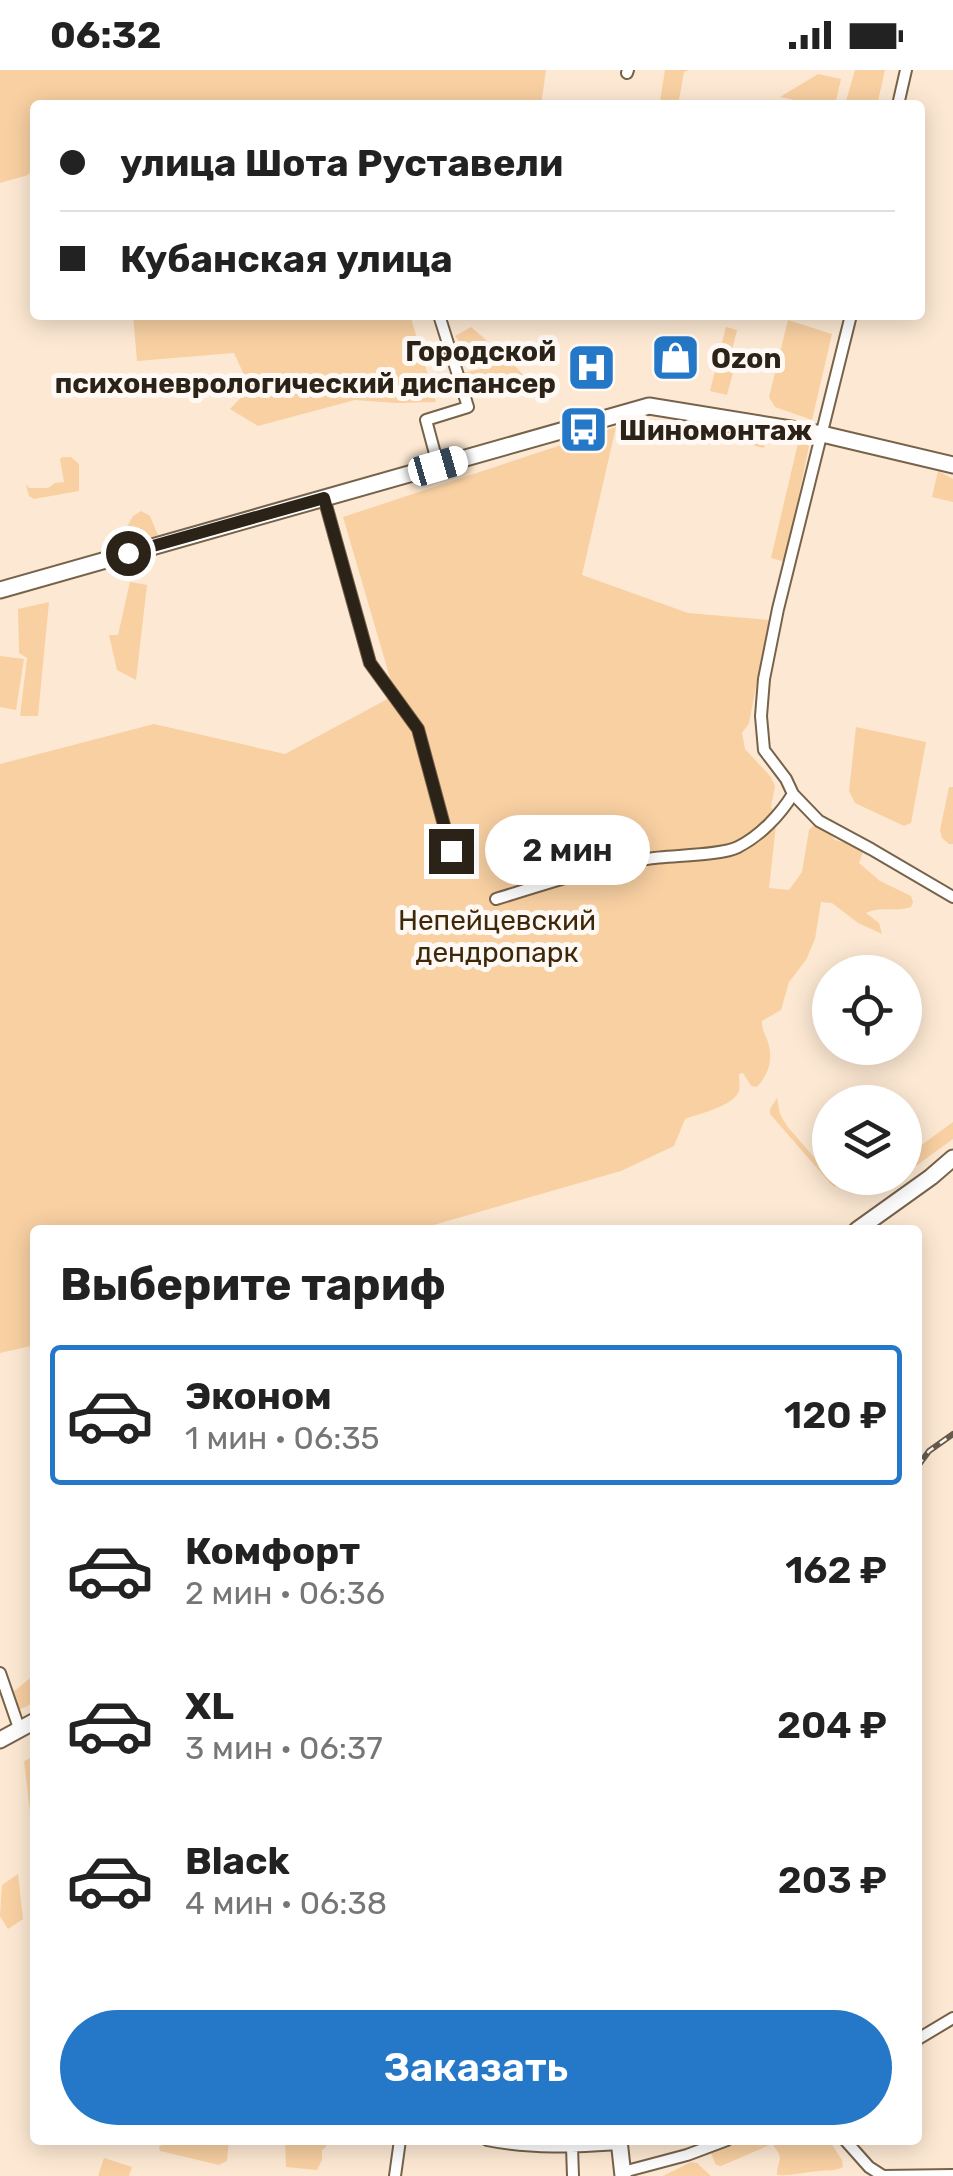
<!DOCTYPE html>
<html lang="ru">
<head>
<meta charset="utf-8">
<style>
	body { margin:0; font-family:Rubik,sans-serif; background:#f6f6f6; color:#222; height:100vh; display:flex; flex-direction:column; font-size:38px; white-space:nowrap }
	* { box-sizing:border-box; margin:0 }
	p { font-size:32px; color:#767676 }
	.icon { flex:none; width:55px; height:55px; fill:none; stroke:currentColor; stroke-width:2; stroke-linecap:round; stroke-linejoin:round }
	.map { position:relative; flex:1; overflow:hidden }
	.sheet { position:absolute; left:30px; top:1155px; width:892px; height:920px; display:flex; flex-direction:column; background:#fff; border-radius:10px; box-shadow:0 5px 25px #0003 }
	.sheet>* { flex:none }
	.hud { position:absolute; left:30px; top:30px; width:895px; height:220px; border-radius:10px; box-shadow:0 5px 25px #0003; display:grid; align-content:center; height:220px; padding:0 30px; background:#fff }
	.fabs { position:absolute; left:812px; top:885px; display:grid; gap:20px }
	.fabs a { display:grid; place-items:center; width:110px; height:110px; border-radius:50%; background:#fff; box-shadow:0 5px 25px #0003; font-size:50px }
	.end { position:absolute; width:45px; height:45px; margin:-22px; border:12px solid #2b2218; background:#fff; box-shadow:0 0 0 5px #fff }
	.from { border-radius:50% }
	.bubble { position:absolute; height:70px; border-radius:35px; background:#fff; box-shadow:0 5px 25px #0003; font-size:32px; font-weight:600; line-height:70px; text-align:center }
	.car { position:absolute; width:30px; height:60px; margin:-30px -15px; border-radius:12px; box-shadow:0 0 8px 2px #0007; background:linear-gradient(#fff 24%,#345 0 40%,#fff 0 76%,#345 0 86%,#fff 0) }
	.hud b { display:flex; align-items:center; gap:35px; height:95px; font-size:38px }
	.hud b+b { border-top:2px solid #e0e0e0 }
	.hud i { width:25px; height:25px; background:#222 }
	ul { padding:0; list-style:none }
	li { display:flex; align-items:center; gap:30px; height:140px; margin:0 20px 15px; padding:0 10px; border:5px solid transparent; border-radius:10px }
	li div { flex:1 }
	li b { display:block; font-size:38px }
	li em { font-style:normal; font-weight:600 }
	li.current { border-color:#2478c7 }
	li>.icon { width:90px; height:90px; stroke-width:1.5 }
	h2 { padding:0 30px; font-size:45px; line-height:120px }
	.action { display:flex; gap:20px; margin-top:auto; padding:20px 30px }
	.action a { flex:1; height:115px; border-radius:60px; background:#2478c7; color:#fff; font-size:40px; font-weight:600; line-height:115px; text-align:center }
	.status { display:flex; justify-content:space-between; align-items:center; height:70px; padding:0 50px; background:#fff; direction:ltr }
	.status svg { height:28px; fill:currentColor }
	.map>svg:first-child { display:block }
	.green { fill:#f8d0a2 }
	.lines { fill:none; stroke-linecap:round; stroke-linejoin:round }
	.street-casing { stroke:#77624a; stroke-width:14 }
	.secondary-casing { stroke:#77624a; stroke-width:19 }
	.street { stroke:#fff; stroke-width:10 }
	.secondary { stroke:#fff; stroke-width:15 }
	.rail-casing { stroke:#685b4e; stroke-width:6 }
	.rail { stroke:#fef9f4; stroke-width:2.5; stroke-dasharray:8; stroke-linecap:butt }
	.route { stroke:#2b2218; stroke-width:12 }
	.labels { text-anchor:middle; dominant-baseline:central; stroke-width:10; stroke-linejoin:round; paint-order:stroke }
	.poi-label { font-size:28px; font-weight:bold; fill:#2b2218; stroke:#fef9f4; text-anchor:start }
	.park-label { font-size:28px; fill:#3f2809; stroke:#fef9f4 }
</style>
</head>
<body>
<div class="status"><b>06:32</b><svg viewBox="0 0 49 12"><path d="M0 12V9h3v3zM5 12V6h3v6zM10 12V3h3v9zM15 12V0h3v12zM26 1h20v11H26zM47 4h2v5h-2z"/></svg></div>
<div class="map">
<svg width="953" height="2106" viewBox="0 0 953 2106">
	<rect width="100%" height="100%" fill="#fde9d3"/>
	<path class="green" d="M0,0H546L541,35H131L130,32L116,35H35V94L28,105L0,113Z
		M665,0H689L684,2L678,35H661L660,32Z
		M855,0H885L877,35L847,34L846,31Z
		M818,4L841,9L835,35H817L780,27Z
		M133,245H410L436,332L396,333L355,330L258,356L230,339L250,318L234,283L137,291Z
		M788,250L832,264L812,350L775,337L769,327Z
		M471,257L500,282L478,298L455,266Z
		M726,257L737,260L728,296L734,299L727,325L710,321Z
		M505,285L525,307L470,324L462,303L490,297Z
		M698,347L767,362L764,378L694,361Z
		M616,357L582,505L688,543L769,550L749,653L742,663L745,679L771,707L775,716L771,737L777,746L769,818L789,820L802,802L809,760L813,756L824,757L835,770L861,777L863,782L859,793L880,811L911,826L913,832L911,837C896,842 880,836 866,843L879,853L882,864L858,853L832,833L821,832L815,869L806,890L789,912L781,940L762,951C762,963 767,966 769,976C773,992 767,1006 757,1017L751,1016L743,1003L739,1004C739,1006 740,1020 739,1021C734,1036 698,1044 685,1049L674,1076L621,1101L416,1160H35V1275L0,1283V694L154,654L285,684L395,625L343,447Z
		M799,369L809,376L785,492L771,488Z
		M63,387H71L79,394V421L34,429L29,426L26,415H27L29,418H48L55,413L64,412L60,389Z
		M938,401L953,409V432L932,427Z
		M141,441L150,446L158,465L107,480L106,476L118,472L133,446Z
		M130,512L147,515L136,610L117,600L109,565H118Z
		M49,532L38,646H20L27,588L19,583L18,539Z
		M0,586L24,589L16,640L0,637Z
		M856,657L926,672L911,753L904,756L855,733L849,721Z
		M949,717H953V774H949L942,768L940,760Z
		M777,1028L780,1044L787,1056L838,1115L835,1117L830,1113L770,1044V1039Z
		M953,1052V1069L905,1104V1087Z
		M35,1604V1632L17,1641L12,1623Z
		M35,1686V1775H34L24,1691Z
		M18,1804L23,1849L8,1859L0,1846L2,1815Z
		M167,2070H229L227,2091L219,2095L160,2081L159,2077Z
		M285,2070H326V2077L322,2080V2090L317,2100L286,2097Z
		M741,2070H829L842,2090L843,2097C835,2101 829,2100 819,2101C804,2102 792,2106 777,2105C777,2089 786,2091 772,2074L721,2096L716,2095L711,2083Z
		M104,2088L132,2097L129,2106H98Z
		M691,2092L697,2093L711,2106H663Z"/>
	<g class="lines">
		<defs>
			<path id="street" d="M627,3L628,0
				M898,35L906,0
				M851,245L778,539L764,609L761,646L764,680L786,709L793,724L819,751L871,779L953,827
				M438,395L426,350L468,337L439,245
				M324,428L370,593L418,659L451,781
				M496,829C545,814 595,797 646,789C668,785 721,786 738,777C760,766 780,745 793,724
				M0,1603L19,1658
				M918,1969L953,1948
				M487,2070C531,2079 575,2077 620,2074
				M845,2070L869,2097L883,2106L953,2105
				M572,2077L573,2106
				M623,2102L687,2085L727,2070
				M395,2106L400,2070"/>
			<path id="secondary" d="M0,520L649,336L822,364L953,395
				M857,1160L931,1107L953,1088
				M0,1670L35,1651
				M619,2070L623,2106"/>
		</defs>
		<use href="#street" class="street-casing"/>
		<use href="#secondary" class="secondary-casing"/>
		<use href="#street" class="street"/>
		<use href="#secondary" class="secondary"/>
		<defs>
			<path id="rail" d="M918,1396L929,1381L953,1364"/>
		</defs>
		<use href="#rail" class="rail-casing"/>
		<use href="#rail" class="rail"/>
	</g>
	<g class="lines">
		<path class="route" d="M128,483L324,428L370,593L418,659L451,781"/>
	</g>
	<defs>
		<symbol id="shop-square" viewBox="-11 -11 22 22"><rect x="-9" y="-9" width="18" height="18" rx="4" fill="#2478c7" stroke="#fef9f4"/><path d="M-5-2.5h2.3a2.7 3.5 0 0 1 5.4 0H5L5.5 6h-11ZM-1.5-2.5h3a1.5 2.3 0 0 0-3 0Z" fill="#fff"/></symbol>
		<symbol id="hospital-square" viewBox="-11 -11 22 22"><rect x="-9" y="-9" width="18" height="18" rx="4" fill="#2478c7" stroke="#fef9f4"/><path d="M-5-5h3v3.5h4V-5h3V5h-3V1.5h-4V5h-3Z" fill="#fff"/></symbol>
		<symbol id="bus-square" viewBox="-11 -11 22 22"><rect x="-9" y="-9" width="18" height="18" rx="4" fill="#2478c7" stroke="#fef9f4"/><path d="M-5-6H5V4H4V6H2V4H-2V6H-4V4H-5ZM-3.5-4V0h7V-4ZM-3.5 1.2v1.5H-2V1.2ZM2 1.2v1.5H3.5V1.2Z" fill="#fff"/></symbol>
	</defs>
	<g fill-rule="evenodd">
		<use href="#shop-square" x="648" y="260" width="55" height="55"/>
		<use href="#hospital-square" x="564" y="270" width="55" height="55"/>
		<use href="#bus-square" x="556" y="332" width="55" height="55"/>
	</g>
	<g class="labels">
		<g class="poi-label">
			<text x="556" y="281" text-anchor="end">Городской<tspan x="556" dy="32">психоневрологический диспансер</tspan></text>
			<text x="711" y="288">Ozon</text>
			<text x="619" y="360">Шиномонтаж</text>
		</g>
		<g class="park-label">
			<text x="497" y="850">Непейцевский<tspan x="497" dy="32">дендропарк</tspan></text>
		</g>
	</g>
</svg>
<div class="fabs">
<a><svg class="icon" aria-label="locate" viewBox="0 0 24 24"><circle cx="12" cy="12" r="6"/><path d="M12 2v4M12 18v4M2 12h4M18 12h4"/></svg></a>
<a><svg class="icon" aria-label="layers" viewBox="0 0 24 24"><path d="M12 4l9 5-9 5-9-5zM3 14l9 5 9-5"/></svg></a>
</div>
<i class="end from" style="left:128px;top:483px"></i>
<i class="end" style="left:451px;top:781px"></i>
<div class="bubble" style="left:485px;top:745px;width:165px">2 мин</div>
<i class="car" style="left:438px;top:396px;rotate:74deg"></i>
<div class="hud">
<b><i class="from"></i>улица Шота Руставели</b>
<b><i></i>Кубанская улица</b>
</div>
<section class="sheet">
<h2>Выберите тариф</h2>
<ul>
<li class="current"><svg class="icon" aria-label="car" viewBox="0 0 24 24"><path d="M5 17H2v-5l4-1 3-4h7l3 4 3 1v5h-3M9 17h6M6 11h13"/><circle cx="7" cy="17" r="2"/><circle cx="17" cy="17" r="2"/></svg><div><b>Эконом</b><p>1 мин · 06:35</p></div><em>120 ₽</em></li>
<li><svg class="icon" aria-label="car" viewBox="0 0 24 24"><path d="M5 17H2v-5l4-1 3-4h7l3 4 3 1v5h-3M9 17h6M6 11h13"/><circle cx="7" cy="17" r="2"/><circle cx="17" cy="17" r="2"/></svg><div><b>Комфорт</b><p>2 мин · 06:36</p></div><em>162 ₽</em></li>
<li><svg class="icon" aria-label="car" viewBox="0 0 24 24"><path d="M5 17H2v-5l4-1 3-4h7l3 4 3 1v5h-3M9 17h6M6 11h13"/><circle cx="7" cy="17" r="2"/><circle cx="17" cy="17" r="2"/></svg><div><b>XL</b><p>3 мин · 06:37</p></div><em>204 ₽</em></li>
<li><svg class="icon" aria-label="car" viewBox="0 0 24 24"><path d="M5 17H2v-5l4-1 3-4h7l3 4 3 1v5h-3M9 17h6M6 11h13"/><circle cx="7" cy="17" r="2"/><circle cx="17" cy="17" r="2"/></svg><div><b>Black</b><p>4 мин · 06:38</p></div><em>203 ₽</em></li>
</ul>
<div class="action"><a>Заказать</a></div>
</section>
</div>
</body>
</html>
